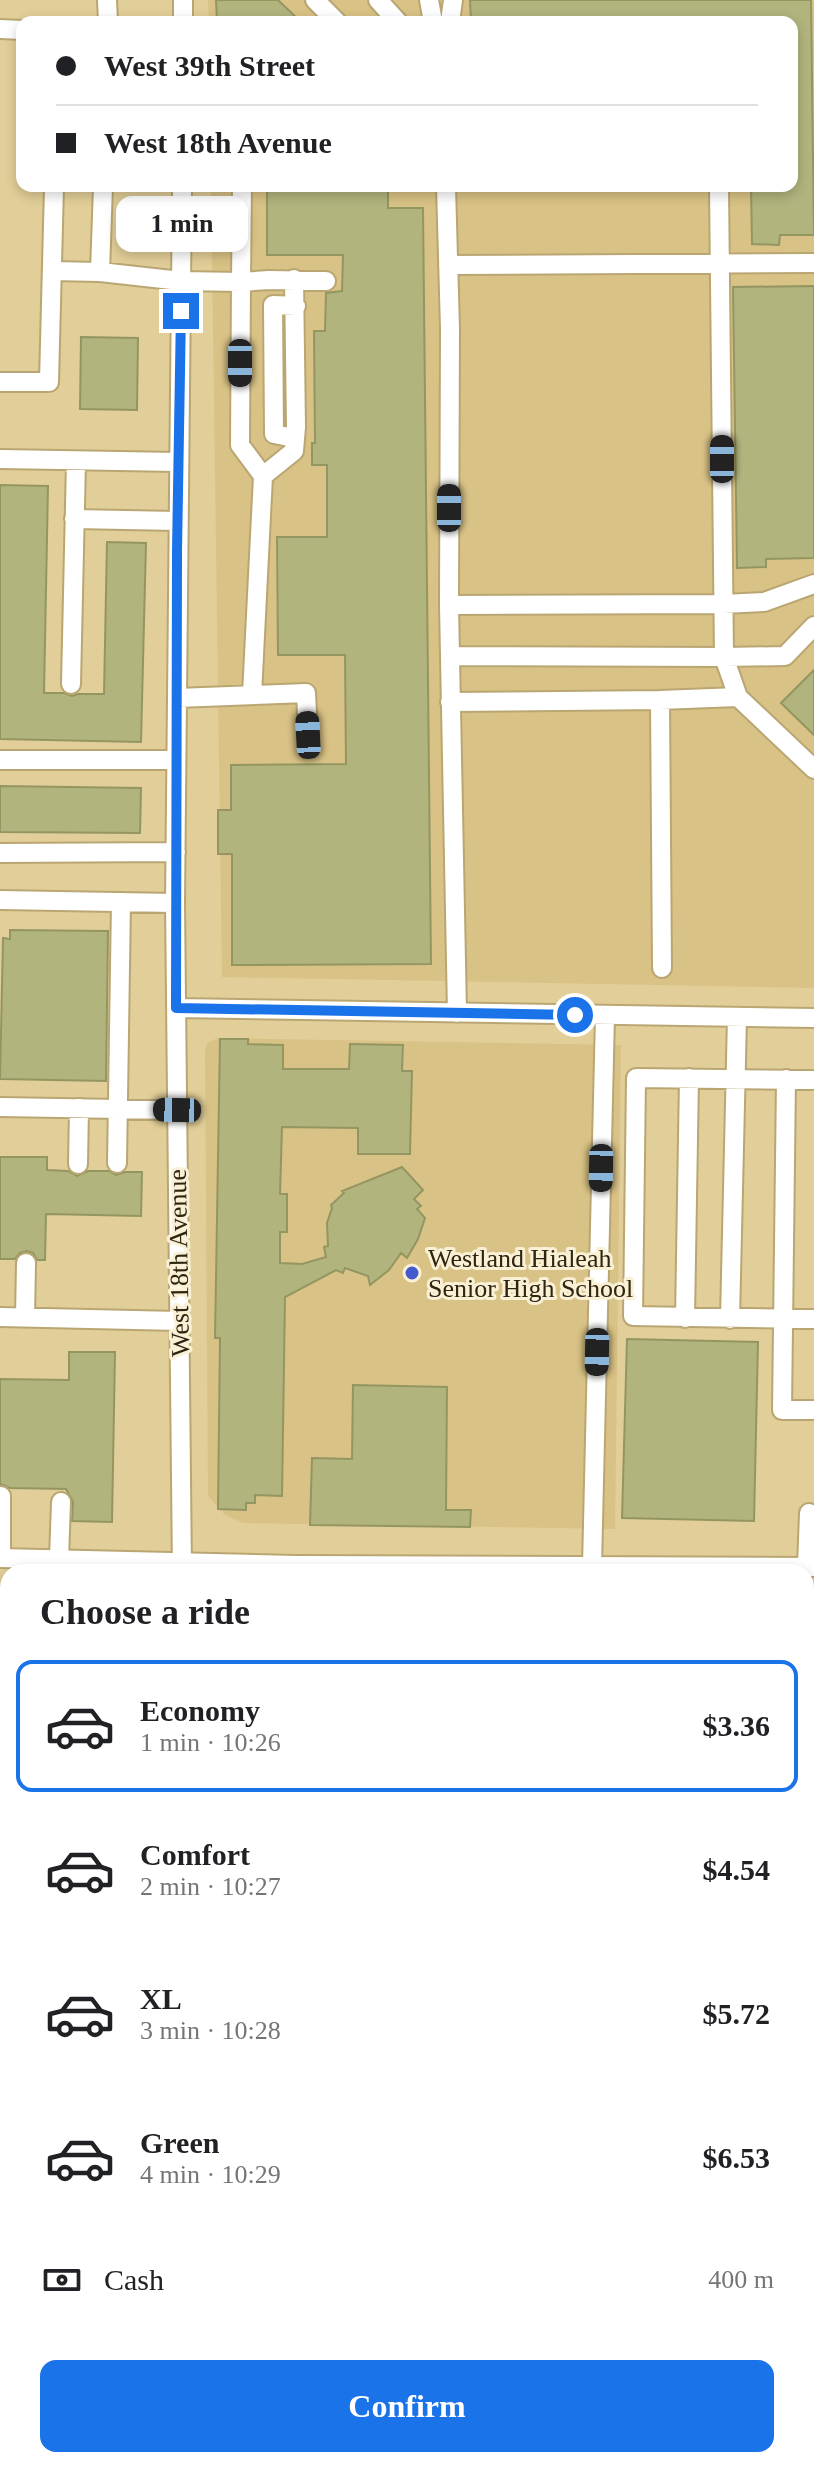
<!DOCTYPE html>
<html lang="en">
<head>
<meta charset="utf-8">
<style>
	body { margin:0; font-family:Georgia,serif; background:#f6f6f6; color:#202124; height:100vh; display:flex; flex-direction:column; font-size:30px; white-space:nowrap }
	* { box-sizing:border-box; margin:0 }
	p { font-size:26px; color:#757577 }
	.icon { flex:none; width:44px; height:44px; fill:none; stroke:currentColor; stroke-width:2; stroke-linecap:round; stroke-linejoin:round }
	.map { position:relative; flex:1; overflow:hidden }
	.panel { position:absolute; left:0px; top:1564px; width:814px; height:904px; display:flex; flex-direction:column; background:#fff; border-radius:24px 24px 0 0; box-shadow:0 4px 12px #0003 }
	.panel>* { flex:none }
	.banner { position:absolute; left:16px; top:16px; width:782px; height:176px; border-radius:16px; box-shadow:0 4px 12px #0003; display:grid; align-content:center; height:176px; padding:0 40px; background:#fff }
	.end { position:absolute; width:36px; height:36px; margin:-18px; border:10px solid #1a73e8; background:#fff; box-shadow:0 0 0 4px #fff }
	.from { border-radius:50% }
	.bubble { position:absolute; height:56px; border-radius:16px; background:#fff; box-shadow:0 4px 12px #0003; font-size:26px; font-weight:600; line-height:56px; text-align:center }
	.car { position:absolute; width:24px; height:48px; margin:-24px -12px; border-radius:10px; box-shadow:0 0 6px 2px #0007; background:linear-gradient(#222 24%,#8ab4d8 0 40%,#222 0 76%,#8ab4d8 0 86%,#222 0) }
	.banner b { display:flex; align-items:center; gap:28px; height:76px; font-size:30px }
	.banner b+b { border-top:2px solid #e0e0e0 }
	.banner i { width:20px; height:20px; background:#202124 }
	ul { padding:0; list-style:none }
	li { display:flex; align-items:center; gap:24px; height:132px; margin:0 16px 12px; padding:0 24px; border:4px solid transparent; border-radius:16px }
	li div { flex:1 }
	li b { display:block; font-size:30px }
	li em { font-style:normal; font-weight:600 }
	li.on { border-color:#1a73e8 }
	li>.icon { width:72px; height:72px; stroke-width:1.5 }
	h2 { padding:0 40px; font-size:36px; line-height:96px }
	.pay { display:flex; align-items:center; gap:20px; height:88px; padding:0 40px; font-size:30px }
	.pay p { margin-inline-start:auto }
	.cta { display:flex; gap:16px; margin-top:auto; padding:16px 40px }
	.cta a { flex:1; height:92px; border-radius:16px; background:#1a73e8; color:#fff; font-size:32px; font-weight:600; line-height:92px; text-align:center }
	.map>svg:first-child { display:block }
	.built { fill:#d9c285 }
	.building { fill:#b1b47d; stroke:#949661; stroke-width:2 }
	.lines { fill:none; stroke-linecap:round; stroke-linejoin:round }
	.minor-casing { stroke:#b9a672; stroke-width:22 }
	.minor { stroke:#fff; stroke-width:18 }
	.route { stroke:#1a73e8; stroke-width:10 }
	.poi-dot { fill:#445bcf; stroke:#faf0d5; stroke-width:3 }
	.labels { text-anchor:middle; dominant-baseline:central; stroke-width:6; stroke-linejoin:round; paint-order:stroke }
	.poi-label { font-size:26px; fill:#2d2510; stroke:#faf0d5; text-anchor:start }
	.street-label { font-size:26px; fill:#2d2510; stroke:#faf0d5 }
</style>
</head>
<body>
<div class="map">
<svg width="814" height="2468" viewBox="0 0 814 2468">
	<rect width="100%" height="100%" fill="#e2ce98"/>
	<path class="built" d="M208,0H814V988L222,977L211,186H792V22H209Z
		M218,1038L621,1045L615,1529L243,1523L225,1515L208,1496L205,1051L207,1043Z"/>
	<path class="building" d="M216,0H278L301,22H217Z
		M470,0H811L814,235H780L779,245L752,244L751,186H792V22H471Z
		M267,186H388V208H423L431,964L232,965V854H218V810H231V765L346,764L345,655H278L277,537H327V465H312V443H315L314,331H325L326,293L342,291L343,255H267Z
		M814,286V558L766,559V567L737,568L733,287Z
		M81,337L138,338L137,410L80,409Z
		M0,485L48,486L44,693H64L72,696L78,694H104L107,542L146,543L141,742L0,739Z
		M814,670V735L781,703Z
		M0,786L141,788L140,833L0,832Z
		M10,930L108,931L106,1081L0,1079L3,938L10,939Z
		M220,1039H248V1044L283,1045V1069H349L350,1044L403,1045L402,1071H412L410,1154H358V1128L282,1127L280,1194H287V1232H280V1263L302,1264L326,1257L324,1247L328,1246L327,1223L332,1208L331,1205L344,1193L342,1191L402,1167L423,1190L414,1199L421,1206L417,1209L425,1218L418,1239L407,1258L401,1253L389,1270L370,1285L368,1276L345,1268L343,1273L336,1270L285,1297L282,1496L255,1495V1503H246V1510L218,1509L220,1338H215Z
		M0,1157H47V1170L68,1171L77,1176L88,1171H109L116,1175L125,1172H142L141,1216L46,1214L45,1260H37L33,1253L27,1251L20,1253L15,1259H0Z
		M627,1339L758,1342L754,1521L622,1518Z
		M69,1352H115L112,1522L72,1521L73,1502L66,1489L10,1488L0,1484V1379L69,1380Z
		M353,1385L447,1387L446,1510H471L470,1527L310,1525L312,1458L352,1459Z"/>
	<g class="lines">
		<defs>
			<path id="minor" d="M107,0L108,22
				M315,0L337,22
				M378,0L398,22
				M429,0L433,22
				M183,22V0
				M450,22L453,0
				M0,29L22,30
				M182,186L175,903L182,1572
				M242,186L241,282L269,280L326,281
				M446,186L450,329L449,605L723,604L764,602L814,584
				M719,186L724,657L785,656L814,626
				M448,265L814,263
				M52,271L100,272L181,281L241,282L240,445L263,476L252,695
				M100,272L103,186
				M0,382H49L54,186
				M294,438L274,434L273,305L296,306
				M0,459L178,462
				M263,476L294,451L296,427L294,279
				M74,519L177,521
				M449,605L457,1013
				M450,656L724,657L738,697L814,769
				M71,684L76,461
				M177,698L306,693L308,735
				M660,700L662,968
				M450,702L660,700L738,697
				M0,760H176
				M0,853L176,852
				M0,900L175,903
				M176,1008L814,1018
				M786,1079L782,1410H814
				M814,1080L636,1078L633,1316L814,1319
				M0,1107L177,1110
				M117,1163L121,902
				M78,1164L79,1108
				M0,1317L179,1321
				M25,1318L26,1263
				M685,1318L689,1078
				M730,1319L737,1017
				M1,1496V1558
				M0,1558L296,1565L814,1567
				M59,1559L61,1502
				M592,1566L605,1015
				M807,1567L809,1513
				M0,1813H8
				M806,1945H814
				M0,2022H8
				M0,2116L3,2076
				M0,2299L8,2302
				M0,2393L8,2389
				M0,2440L8,2437
				M243,2460L247,2468
				M278,2460L282,2468"/>
		</defs>
		<use href="#minor" class="minor-casing"/>
		<use href="#minor" class="minor"/>
	</g>
	<g class="lines">
		<path class="route" d="M181,311L177,551L176,1008L575,1015"/>
	</g>
	<circle class="poi-dot" cx="412" cy="1273" r="8"/>
	<g class="labels">
		<g class="poi-label">
			<text x="428" y="1258">Westland Hialeah<tspan x="428" dy="30">Senior High School</tspan></text>
		</g>
		<g class="street-label">
			<text transform="translate(179 1263) rotate(-91)">West 18th Avenue</text>
		</g>
	</g>
</svg>
<i class="end from" style="left:575px;top:1015px"></i>
<i class="end" style="left:181px;top:311px"></i>
<div class="bubble" style="left:116px;top:196px;width:132px">1 min</div>
<i class="car" style="left:240px;top:363px;rotate:180deg"></i>
<i class="car" style="left:722px;top:459px;rotate:0deg"></i>
<i class="car" style="left:449px;top:508px;rotate:0deg"></i>
<i class="car" style="left:308px;top:735px;rotate:357deg"></i>
<i class="car" style="left:177px;top:1110px;rotate:271deg"></i>
<i class="car" style="left:601px;top:1168px;rotate:181deg"></i>
<i class="car" style="left:597px;top:1352px;rotate:181deg"></i>
<div class="banner">
<b><i class="from"></i>West 39th Street</b>
<b><i></i>West 18th Avenue</b>
</div>
<section class="panel">
<h2>Choose a ride</h2>
<ul>
<li class="on"><svg class="icon" aria-label="car" viewBox="0 0 24 24"><path d="M5 17H2v-5l4-1 3-4h7l3 4 3 1v5h-3M9 17h6M6 11h13"/><circle cx="7" cy="17" r="2"/><circle cx="17" cy="17" r="2"/></svg><div><b>Economy</b><p>1 min · 10:26</p></div><em>$3.36</em></li>
<li><svg class="icon" aria-label="car" viewBox="0 0 24 24"><path d="M5 17H2v-5l4-1 3-4h7l3 4 3 1v5h-3M9 17h6M6 11h13"/><circle cx="7" cy="17" r="2"/><circle cx="17" cy="17" r="2"/></svg><div><b>Comfort</b><p>2 min · 10:27</p></div><em>$4.54</em></li>
<li><svg class="icon" aria-label="car" viewBox="0 0 24 24"><path d="M5 17H2v-5l4-1 3-4h7l3 4 3 1v5h-3M9 17h6M6 11h13"/><circle cx="7" cy="17" r="2"/><circle cx="17" cy="17" r="2"/></svg><div><b>XL</b><p>3 min · 10:28</p></div><em>$5.72</em></li>
<li><svg class="icon" aria-label="car" viewBox="0 0 24 24"><path d="M5 17H2v-5l4-1 3-4h7l3 4 3 1v5h-3M9 17h6M6 11h13"/><circle cx="7" cy="17" r="2"/><circle cx="17" cy="17" r="2"/></svg><div><b>Green</b><p>4 min · 10:29</p></div><em>$6.53</em></li>
</ul>
<div class="pay"><svg class="icon" aria-label="cash" viewBox="0 0 24 24"><path d="M3 7h18v10H3z"/><circle cx="12" cy="12" r="2"/></svg>Cash<p>400 m</p></div>
<div class="cta"><a>Confirm</a></div>
</section>
</div>
</body>
</html>
